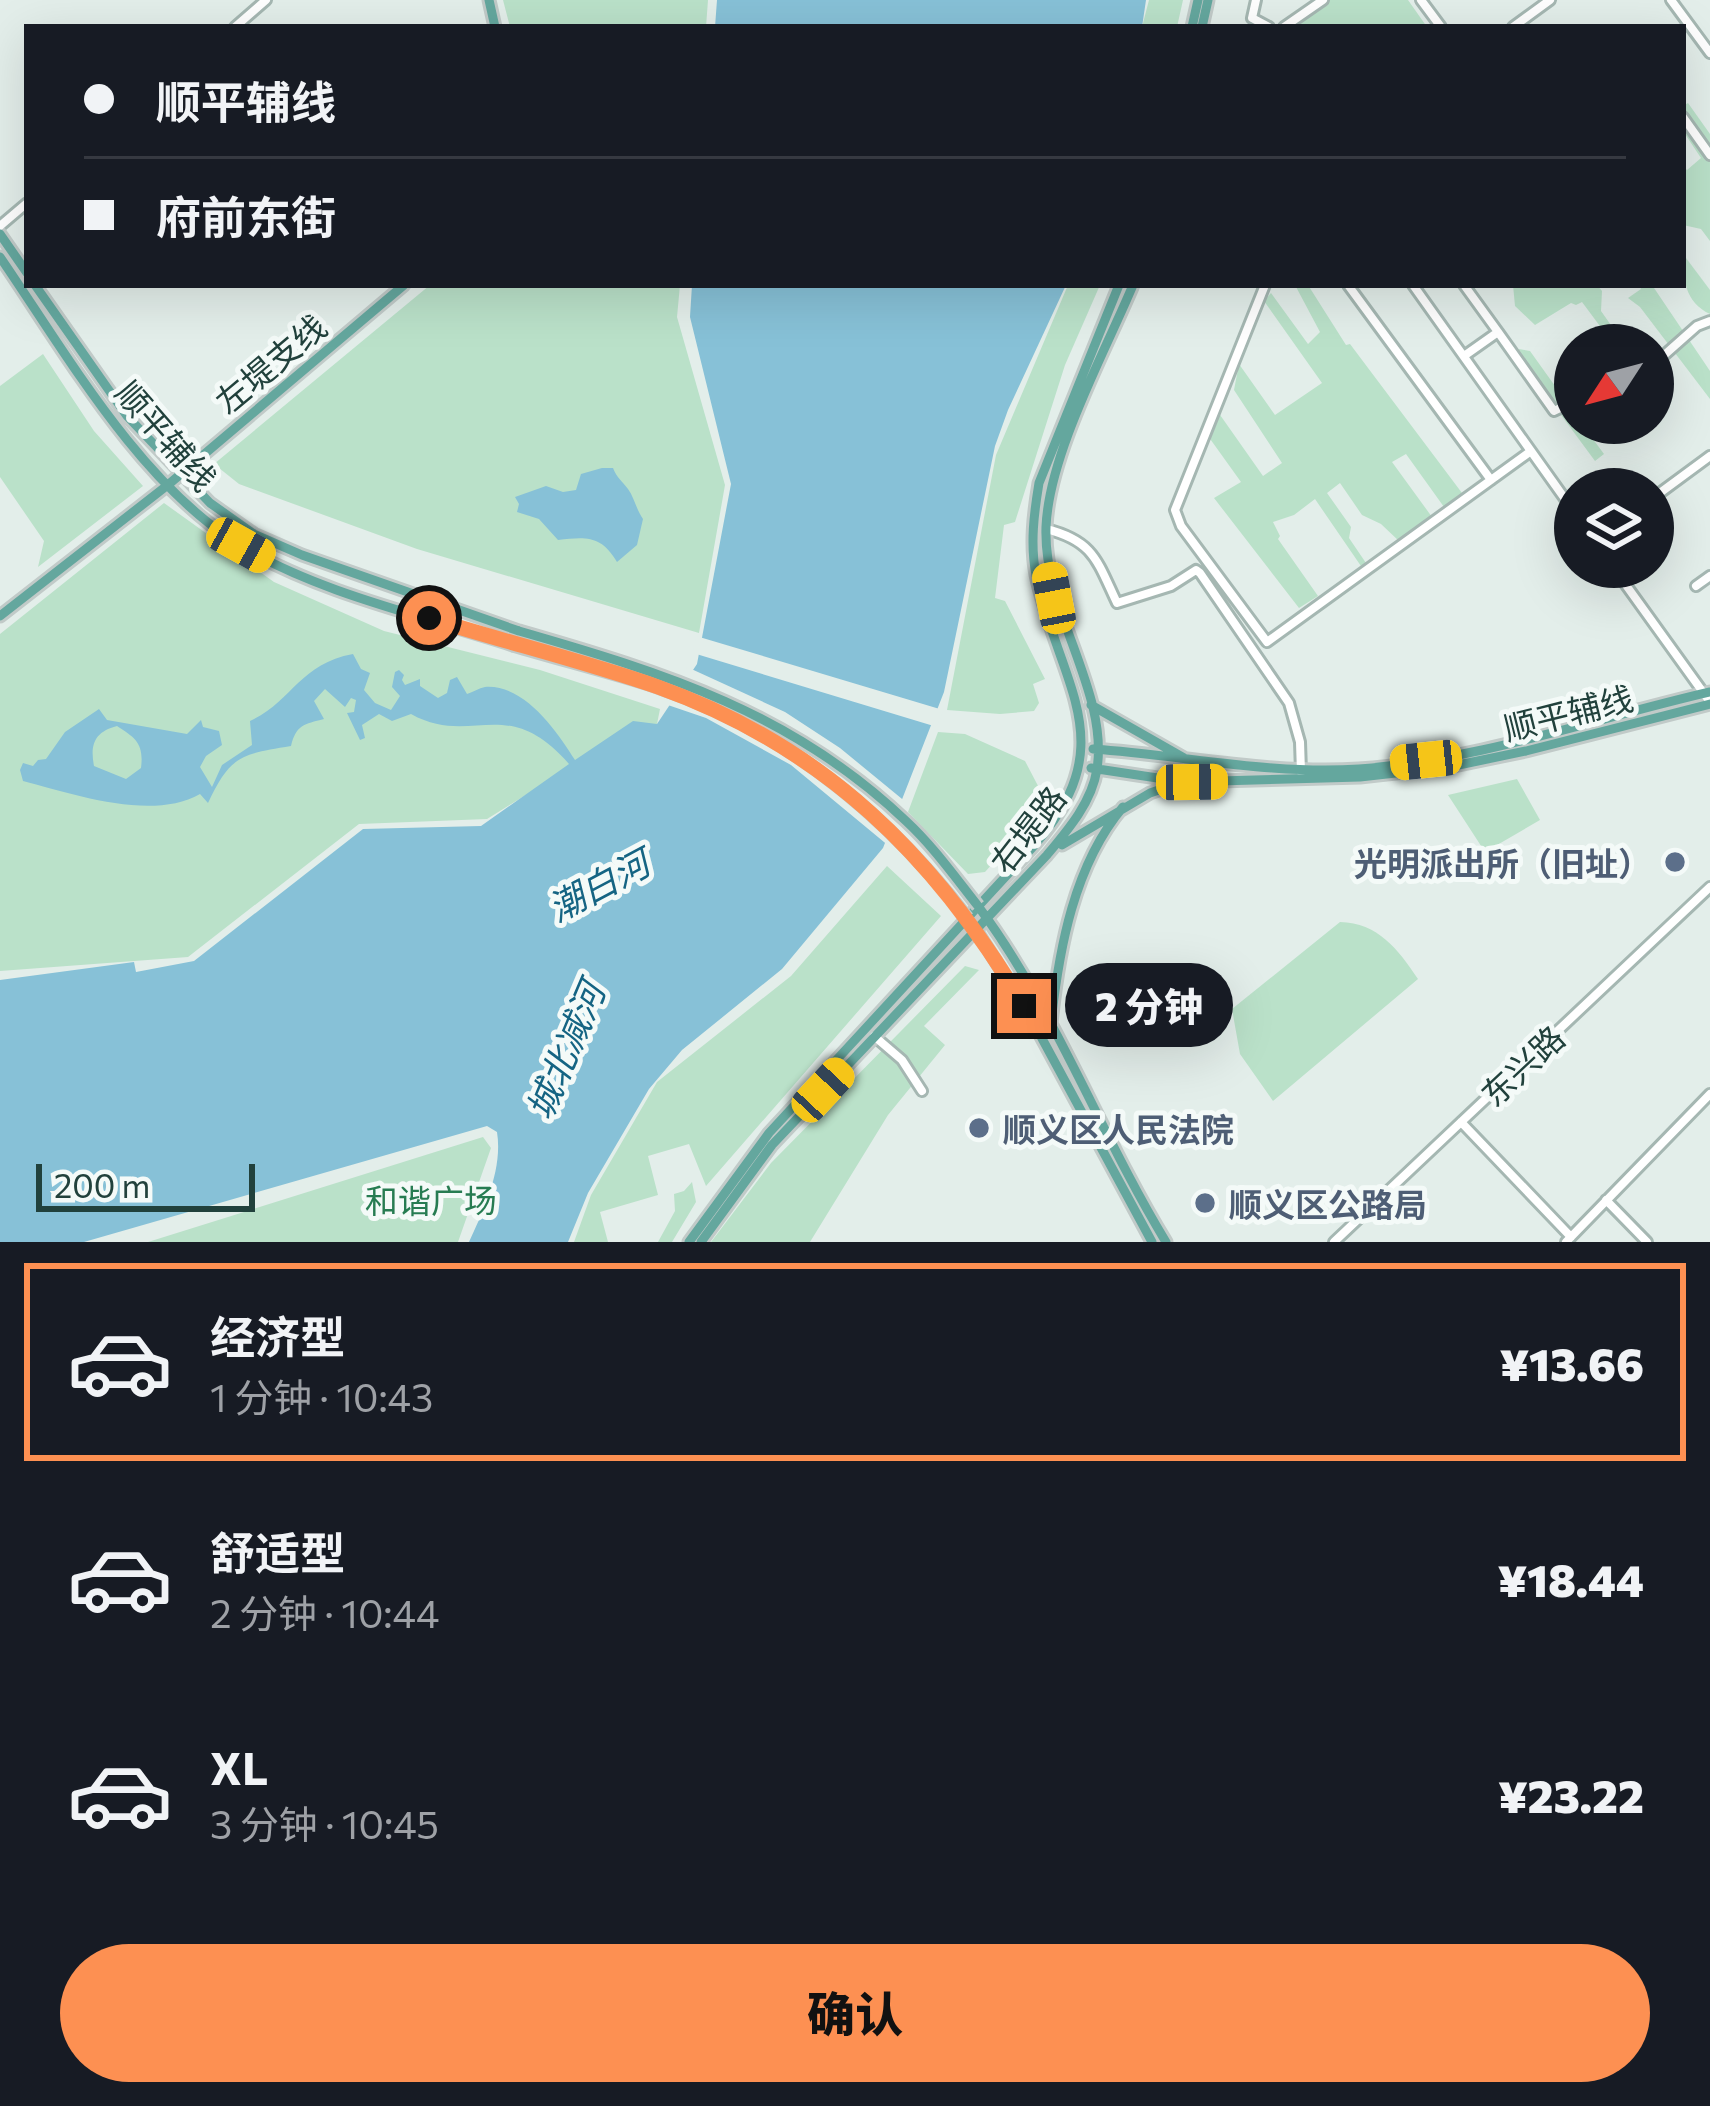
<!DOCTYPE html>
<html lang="zh">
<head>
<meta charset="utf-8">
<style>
	body { margin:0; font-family:Commissioner,"Noto Sans SC",sans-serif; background:#20242c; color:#f1f3f6; height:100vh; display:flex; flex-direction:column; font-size:45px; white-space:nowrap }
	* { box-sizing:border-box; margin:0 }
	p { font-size:39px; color:#9ea1a6 }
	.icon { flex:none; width:66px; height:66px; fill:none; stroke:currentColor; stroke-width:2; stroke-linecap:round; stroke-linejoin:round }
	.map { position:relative; height:1242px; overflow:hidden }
	.sheet { display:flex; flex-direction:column; background:#171b24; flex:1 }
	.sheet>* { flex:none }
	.top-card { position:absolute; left:24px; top:24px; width:1662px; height:264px; border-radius:0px; box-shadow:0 12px 48px #0002; display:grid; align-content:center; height:264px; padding:0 60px; background:#171b24 }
	.needle { width:78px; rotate:234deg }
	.fabs { position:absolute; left:1554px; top:324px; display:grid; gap:24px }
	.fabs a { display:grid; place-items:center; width:120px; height:120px; border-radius:50%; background:#171b24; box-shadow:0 12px 48px #0002; font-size:60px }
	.scale { position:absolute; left:36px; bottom:30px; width:219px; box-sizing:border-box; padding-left:12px; border:6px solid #21413c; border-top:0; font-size:33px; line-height:42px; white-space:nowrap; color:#21413c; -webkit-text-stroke:9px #f4faf8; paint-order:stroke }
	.end { position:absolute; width:54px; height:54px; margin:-27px; border:15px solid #fd9052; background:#111; box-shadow:0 0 0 6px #111 }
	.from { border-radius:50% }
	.bubble { position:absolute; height:84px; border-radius:42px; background:#171b24; box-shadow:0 12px 48px #0002; font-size:39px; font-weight:800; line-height:84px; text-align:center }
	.car { position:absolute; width:36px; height:72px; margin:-36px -18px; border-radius:15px; box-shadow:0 0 9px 3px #0007; background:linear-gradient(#f5c518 24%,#345 0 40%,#f5c518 0 76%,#345 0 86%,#f5c518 0) }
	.top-card b { display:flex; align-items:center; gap:42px; height:114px; font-size:45px }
	.top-card b+b { border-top:3px solid #363941 }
	.top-card i { width:30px; height:30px; background:#f1f3f6 }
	ul { padding:21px 0 0; list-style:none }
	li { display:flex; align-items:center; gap:36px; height:198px; margin:0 24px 18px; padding:0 36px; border:6px solid transparent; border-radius:0px }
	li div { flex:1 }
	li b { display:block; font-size:45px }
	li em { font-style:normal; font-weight:800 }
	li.active { border-color:#fd9052 }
	li>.icon { width:108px; height:108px; stroke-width:1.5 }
	.primary-button { display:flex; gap:24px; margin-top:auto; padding:24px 60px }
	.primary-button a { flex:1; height:138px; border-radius:72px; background:#fd9052; color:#111; font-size:48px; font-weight:800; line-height:138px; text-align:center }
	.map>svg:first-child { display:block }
	.green { fill:#bae1c9 }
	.water { fill:#87c1d7; fill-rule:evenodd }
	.pier { fill:#e3eeea }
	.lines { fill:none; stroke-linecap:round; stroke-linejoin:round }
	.minor-casing { stroke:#a5b7b2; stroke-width:14 }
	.major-casing { stroke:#c1cac8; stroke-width:15 }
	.minor { stroke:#fff; stroke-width:8 }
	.major { stroke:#64a79e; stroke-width:9 }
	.major-bridge-casing { stroke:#c1cac8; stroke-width:15; stroke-linecap:butt }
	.major-bridge { stroke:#64a79e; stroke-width:9 }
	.route { stroke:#fd9052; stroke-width:15 }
	.service-dot { fill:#5c6f8a; stroke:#f4faf8; stroke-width:4.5 }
	.labels { text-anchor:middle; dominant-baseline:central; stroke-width:10; stroke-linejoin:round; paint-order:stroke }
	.street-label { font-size:33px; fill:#21413c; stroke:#f4faf8 }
	.service-label { font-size:33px; font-weight:bold; fill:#4e5e75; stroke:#f4faf8; text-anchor:start }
	.park-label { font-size:33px; fill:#277c52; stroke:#f4faf8 }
	.water-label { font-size:36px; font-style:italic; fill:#156483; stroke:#f4faf8 }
</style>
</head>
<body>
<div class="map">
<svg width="1710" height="1242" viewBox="0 0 1710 1242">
	<rect width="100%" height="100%" fill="#e3eeea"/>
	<path class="green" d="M503,0H708L706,27H510Z
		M1149,0H1183L1177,27H1142Z
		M1329,0H1408L1427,27H1292Z
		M1688,103L1710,134V241L1701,229L1683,225V166L1687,170L1701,158L1683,131V106Z
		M1683,254L1710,290V314C1685,302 1683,280 1683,254Z
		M430,285H680L677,317L725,485L699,633L417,549L239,484L214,464Z
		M1068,285H1100L1065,365L1015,522L1004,525L995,598L1005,601L1045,679L1033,684L1039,703L1034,711L1000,714L947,710L996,455Z
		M1295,285H1308L1346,345L1350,344L1462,493L1444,507L1406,454L1392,462L1432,517L1400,542L1381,524L1362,515L1340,483L1327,493L1351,527L1349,538L1366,563L1363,569L1315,499L1294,515L1273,522L1280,536L1278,539L1318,596L1299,608L1214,498L1241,482L1208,436L1218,412L1263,476L1282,463L1234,390L1239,364L1275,415L1322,383L1264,301L1271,293L1308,344L1320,332Z
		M1513,285H1597L1602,291L1601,311L1625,345H1614L1582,302L1576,305L1571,303L1535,325L1515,306Z
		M1639,285H1652L1710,371V399L1640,307L1628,298L1641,289Z
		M1519,349L1530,351L1575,414V423H1581L1604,454L1595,461L1519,358Z
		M43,354L94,431L143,486L38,567L44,541L0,477V386Z
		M164,503L274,582L384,631L540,670L660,709L657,724L558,775L487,819L359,824L188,957L0,971V634Z
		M938,732L965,734L1025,761L1047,803L985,872L968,874L908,812Z
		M1517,779L1540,820L1485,852L1448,795Z
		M887,866L941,916L706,1186L689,1144L648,1156L658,1195L600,1212L608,1242H574L591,1195L657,1082L791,976Z
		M1340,922C1378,923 1398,949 1418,979L1273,1101L1240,1054L1232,1009Z
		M965,966L979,970L924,1026L945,1045L888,1115L810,1242H711L771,1163Z
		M483,1137L491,1148L458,1242H148Z
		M692,1182L696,1202L672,1242H658L675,1211L674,1194L684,1191Z"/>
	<path class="water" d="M717,0H1146L1142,27H715Z
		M692,285H1066L1008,410L995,446L944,692L883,848L782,969L682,1050L649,1089L588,1193L568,1242H469C484,1210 503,1169 497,1132L487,1126L84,1242H0V980L134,962L136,972L194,961L363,829L481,826L569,764C506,692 472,748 411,714L392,721L379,714L362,725L365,738L360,740L347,713L354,712L356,700L351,698L345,707L325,689L314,701L324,719C304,724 296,725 291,746C241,754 230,756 208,803L200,794C151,822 71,793 23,781L20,770L23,763L33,766L38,760L46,759L65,732L99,709L107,720L187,734L201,720L203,727L219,731L222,745L206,756L200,767L212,787L222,765L252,745L250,721C292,702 299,664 353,654L361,669L370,673L364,690L375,703L391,710L400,696L392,687L395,672L399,670L404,675L402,680L405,685L420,679V686L438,698L447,693L450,680L457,677L467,694C473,692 479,688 485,687C525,684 557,732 575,760L633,721L657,724L697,664L731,484L690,317ZM117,726C136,738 144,744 141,768L126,779L94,766C90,745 94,732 117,726Z
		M602,468H613C617,478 622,481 628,489C634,497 636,509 643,519L637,545L617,562C601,535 586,537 558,540L539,519L517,512L519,504L515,497L546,486L563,492L576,490L581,474Z"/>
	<path class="pier" d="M696,636L943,710L937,727L693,653Z
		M687,667L785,712L840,748L907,803L890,847L791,765L706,718L662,703Z"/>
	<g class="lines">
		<defs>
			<path id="minor" d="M1256,0L1252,18L1269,27
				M1421,0L1441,27
				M1671,0L1710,53
				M235,27L266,0
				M1284,27L1323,0
				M1513,27L1550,0
				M1683,117L1710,155
				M0,226L27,203
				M1265,285L1175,510L1181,526L1267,642L1531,451
				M1348,285L1491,480
				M1413,285L1575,513
				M1464,285L1498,332
				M1464,356L1498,332L1554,411L1575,401
				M1653,365L1697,326L1710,321
				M1653,498L1710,456
				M1046,529C1094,541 1097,561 1117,603L1171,586L1196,570L1200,573L1289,703L1300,742L1301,772
				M1613,567L1710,702
				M1696,586L1710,576
				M874,1036L902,1060L922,1091
				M1461,1122L1571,1237
				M1606,1200L1647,1242
				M1334,1242L1710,887
				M1566,1242L1710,1094"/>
			<path id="major" d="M489,0L495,27
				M1192,27L1198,0
				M1202,27L1208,0
				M0,234L27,273
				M0,257C66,353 138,481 238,544C314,592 427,617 513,645
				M35,285L127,416L210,503L254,534L302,555L519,631
				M0,616L169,484L404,285
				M1091,705L1184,758
				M1093,749C1181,755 1271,775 1359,769C1479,760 1593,719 1710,692
				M1091,768L1184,782L1360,777L1449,767L1526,751L1710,704
				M1062,845L1150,793L1179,783
				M978,906C1055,1009 1099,1132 1166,1242
				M974,927L1025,1007L1152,1242
				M1051,1023C1059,949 1074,865 1123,807
				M689,1242L769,1133L1032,848C1126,743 1060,688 1036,575C1030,544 1034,513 1039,483L1119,285
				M701,1242L772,1145L1047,855C1068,830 1092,802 1097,769C1109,691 1043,612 1046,527C1049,454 1104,354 1133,285"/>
		</defs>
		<use href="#minor" class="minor-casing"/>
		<use href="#major" class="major-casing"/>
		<use href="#minor" class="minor"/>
		<use href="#major" class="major"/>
		<defs>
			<path id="major-bridge" d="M519,631C665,673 793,713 906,821C933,846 955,877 978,906
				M513,645C560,659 608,671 655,686C783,729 885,812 967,918"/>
		</defs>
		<use href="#major-bridge" class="major-bridge-casing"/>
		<use href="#major-bridge" class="major-bridge"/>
	</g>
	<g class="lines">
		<path class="route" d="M429,618C505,642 584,661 658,687C825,747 935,856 1024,1006"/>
	</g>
	<g class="service-dot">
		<circle cx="1675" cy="862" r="12"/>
		<circle cx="979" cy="1128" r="12"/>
		<circle cx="1205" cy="1203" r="12"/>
	</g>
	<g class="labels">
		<g class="street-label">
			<text transform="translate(270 363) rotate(-40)">左堤支线</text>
			<text transform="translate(167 435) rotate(49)">顺平辅线</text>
			<text transform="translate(1568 712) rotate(-14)">顺平辅线</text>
			<text transform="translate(1027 829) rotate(-52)">右堤路</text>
			<text transform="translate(1522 1065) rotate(-43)">东兴路</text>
		</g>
		<g class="service-label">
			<text x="1651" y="862" text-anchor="end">光明派出所（旧址）</text>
			<text x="1003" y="1128">顺义区人民法院</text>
			<text x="1229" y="1203">顺义区公路局</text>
		</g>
		<g class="park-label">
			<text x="431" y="1199">和谐广场</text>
		</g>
		<g class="water-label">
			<text transform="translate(598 884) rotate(-28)">潮白河</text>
			<text transform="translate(564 1050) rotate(-67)">城北减河</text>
		</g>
	</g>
</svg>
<div class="fabs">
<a><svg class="needle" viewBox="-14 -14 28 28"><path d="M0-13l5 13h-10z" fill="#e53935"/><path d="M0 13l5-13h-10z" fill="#9ea1a6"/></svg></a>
<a><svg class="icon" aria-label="layers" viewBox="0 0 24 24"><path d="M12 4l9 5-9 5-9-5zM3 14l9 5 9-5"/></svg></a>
</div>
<div class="scale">200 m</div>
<i class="end from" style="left:429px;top:618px"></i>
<i class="end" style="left:1024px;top:1006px"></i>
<div class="bubble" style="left:1065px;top:963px;width:168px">2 分钟</div>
<i class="car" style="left:241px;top:545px;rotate:119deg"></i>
<i class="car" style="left:1054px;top:598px;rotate:349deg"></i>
<i class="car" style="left:1426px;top:760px;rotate:264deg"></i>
<i class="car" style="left:1192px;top:782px;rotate:89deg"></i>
<i class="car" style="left:823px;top:1090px;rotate:43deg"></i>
<div class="top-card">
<b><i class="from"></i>顺平辅线</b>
<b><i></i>府前东街</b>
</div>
</div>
<section class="sheet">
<ul>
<li class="active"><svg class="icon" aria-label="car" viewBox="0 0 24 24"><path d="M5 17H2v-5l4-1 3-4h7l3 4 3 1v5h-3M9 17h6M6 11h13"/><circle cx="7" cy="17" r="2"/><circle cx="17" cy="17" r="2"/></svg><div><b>经济型</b><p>1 分钟 · 10:43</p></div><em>¥13.66</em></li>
<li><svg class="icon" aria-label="car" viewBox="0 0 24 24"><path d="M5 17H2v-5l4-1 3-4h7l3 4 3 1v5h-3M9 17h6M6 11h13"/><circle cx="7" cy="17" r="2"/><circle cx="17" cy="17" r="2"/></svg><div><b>舒适型</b><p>2 分钟 · 10:44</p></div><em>¥18.44</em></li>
<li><svg class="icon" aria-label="car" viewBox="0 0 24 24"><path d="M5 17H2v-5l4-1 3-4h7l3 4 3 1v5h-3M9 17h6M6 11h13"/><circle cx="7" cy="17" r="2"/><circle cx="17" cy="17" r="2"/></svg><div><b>XL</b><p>3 分钟 · 10:45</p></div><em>¥23.22</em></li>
</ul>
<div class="primary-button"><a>确认</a></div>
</section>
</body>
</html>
